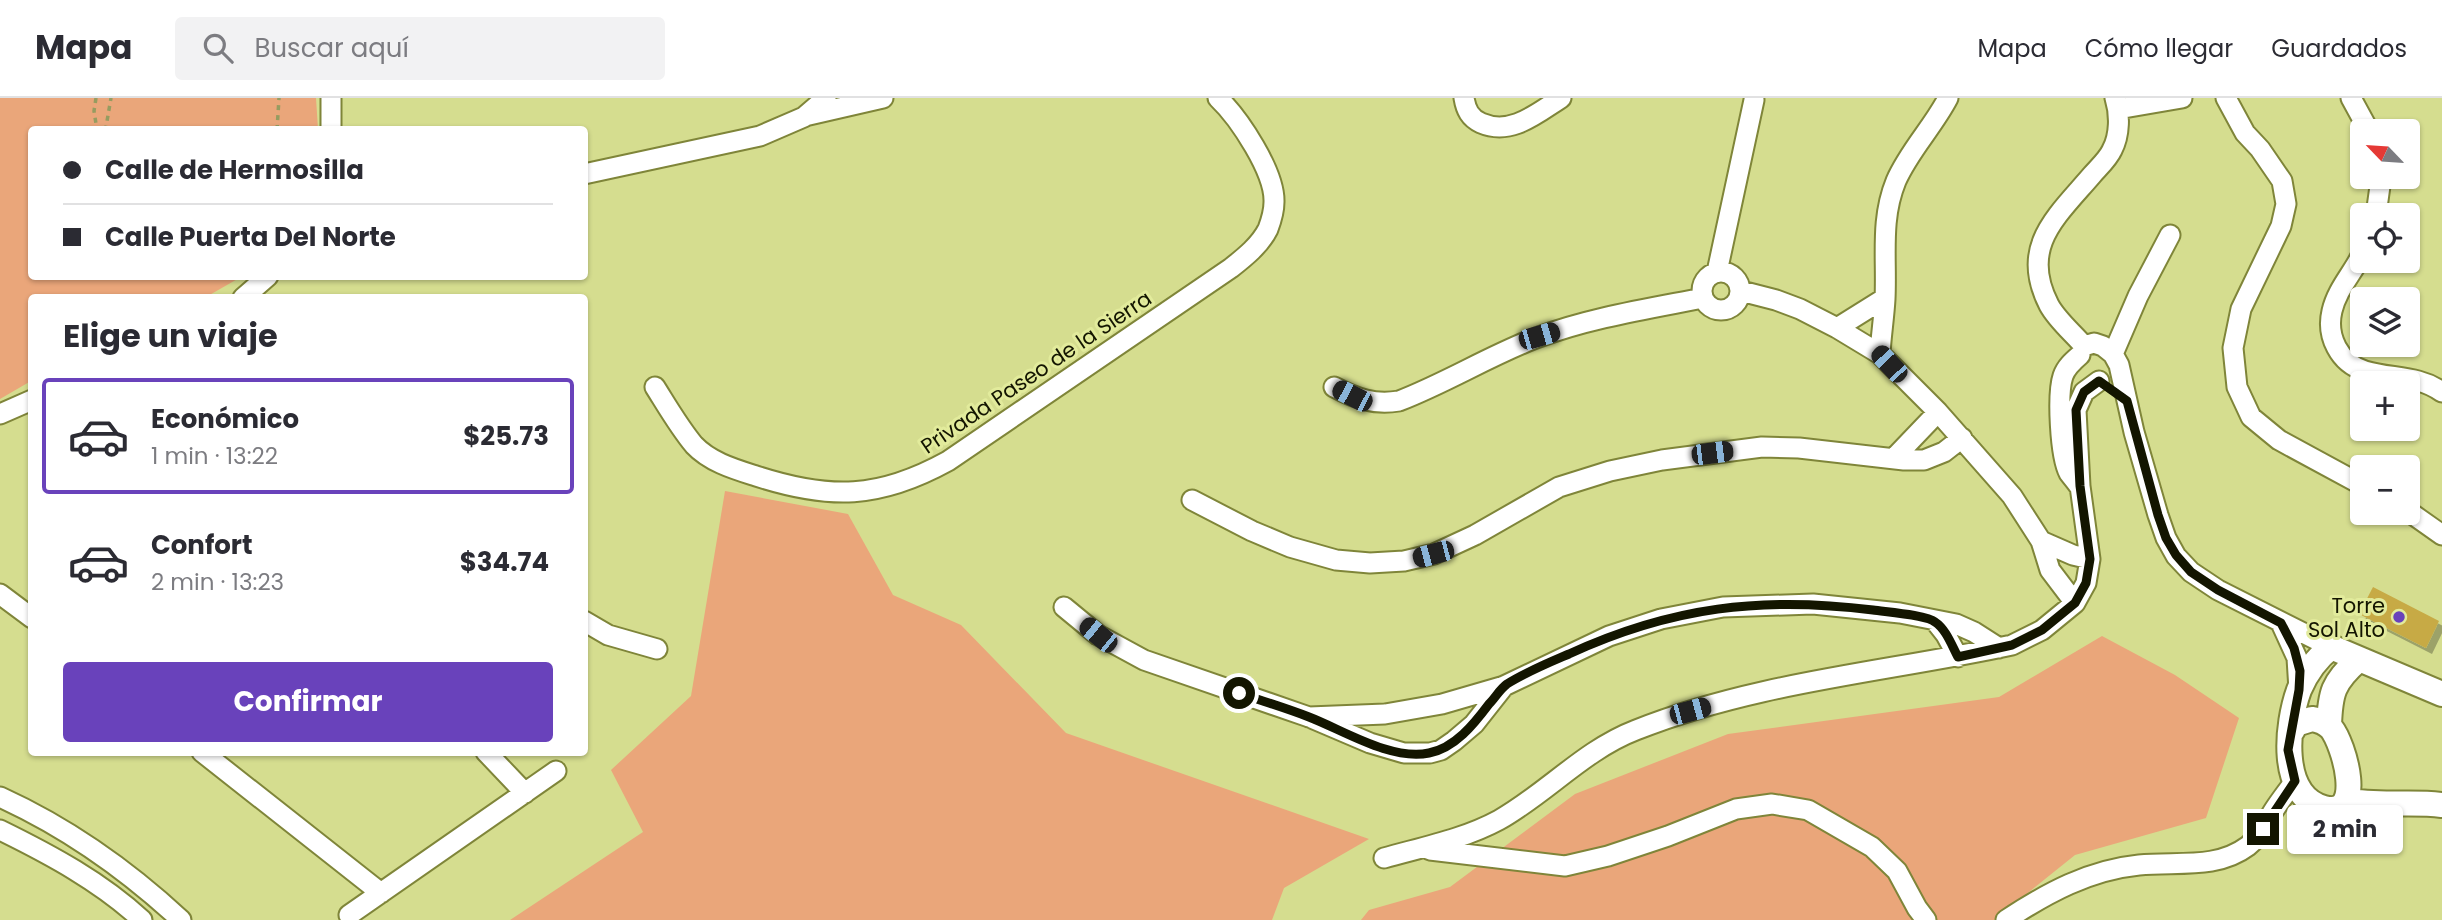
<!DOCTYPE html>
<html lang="es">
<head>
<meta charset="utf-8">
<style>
	body { margin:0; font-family:Poppins,sans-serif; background:#f2f2f3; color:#2b2b33; height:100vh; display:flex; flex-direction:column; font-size:26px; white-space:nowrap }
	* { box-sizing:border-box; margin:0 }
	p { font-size:23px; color:#7c7c81 }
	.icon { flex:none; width:38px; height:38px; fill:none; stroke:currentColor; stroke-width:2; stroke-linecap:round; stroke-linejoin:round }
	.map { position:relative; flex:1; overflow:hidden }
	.panel { position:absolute; left:28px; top:196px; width:560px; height:462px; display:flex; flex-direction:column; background:#fff; border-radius:7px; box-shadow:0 2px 5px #0004 }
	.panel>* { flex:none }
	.guide { position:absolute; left:28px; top:28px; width:560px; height:154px; border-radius:7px; box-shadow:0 2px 5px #0004; display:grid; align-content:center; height:154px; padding:0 35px; background:#fff }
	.needle { width:46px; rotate:295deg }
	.controls { position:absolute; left:2350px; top:21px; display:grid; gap:14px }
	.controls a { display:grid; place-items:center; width:70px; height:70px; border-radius:7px; background:#fff; box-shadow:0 2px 5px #0004; font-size:35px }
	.end { position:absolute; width:32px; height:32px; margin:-16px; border:9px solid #131500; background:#fff; box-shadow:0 0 0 4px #fff }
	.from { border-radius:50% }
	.bubble { position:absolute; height:49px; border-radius:7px; background:#fff; box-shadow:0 2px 5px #0004; font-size:23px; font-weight:700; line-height:49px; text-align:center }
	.car { position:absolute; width:21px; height:42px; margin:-21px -10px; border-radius:9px; box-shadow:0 0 5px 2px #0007; background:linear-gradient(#222 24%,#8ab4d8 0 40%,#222 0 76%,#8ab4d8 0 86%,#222 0) }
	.guide b { display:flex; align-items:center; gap:24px; height:66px; font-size:26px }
	.guide b+b { border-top:2px solid #e1e1e2 }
	.guide i { width:18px; height:18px; background:#2b2b33 }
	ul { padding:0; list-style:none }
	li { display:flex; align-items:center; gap:21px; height:116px; margin:0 14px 10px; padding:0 21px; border:4px solid transparent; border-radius:7px }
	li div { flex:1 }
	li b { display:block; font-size:26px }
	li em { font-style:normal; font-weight:700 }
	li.selected { border-color:#6942bb }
	li>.icon { width:63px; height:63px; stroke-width:1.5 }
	h2 { padding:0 35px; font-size:32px; line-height:84px }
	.button { display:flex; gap:14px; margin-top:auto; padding:14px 35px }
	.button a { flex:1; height:80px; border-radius:7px; background:#6942bb; color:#fff; font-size:28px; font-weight:700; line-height:80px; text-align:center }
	header { display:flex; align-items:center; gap:42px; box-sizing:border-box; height:98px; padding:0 35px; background:#fff; border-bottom:2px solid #e1e1e2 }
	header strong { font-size:33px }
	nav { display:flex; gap:38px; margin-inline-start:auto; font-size:24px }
	.search { width:490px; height:63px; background:#f2f2f3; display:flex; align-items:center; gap:18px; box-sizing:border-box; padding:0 24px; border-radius:7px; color:#7c7c81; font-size:26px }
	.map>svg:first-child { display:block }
	.green { fill:#eaa67a }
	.building { fill:#c7aa44; filter:url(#shadow) }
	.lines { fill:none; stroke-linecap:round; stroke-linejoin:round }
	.minor-casing { stroke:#7f8539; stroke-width:23 }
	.tertiary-casing { stroke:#7f8539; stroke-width:28 }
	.path { stroke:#969c60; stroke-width:3.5; stroke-dasharray:5 5; stroke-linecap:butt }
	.minor { stroke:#fff; stroke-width:19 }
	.tertiary { stroke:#fff; stroke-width:24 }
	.route { stroke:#131500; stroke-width:9 }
	.poi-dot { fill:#6942bb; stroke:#e2eb9c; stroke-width:2.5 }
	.labels { text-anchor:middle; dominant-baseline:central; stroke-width:6; stroke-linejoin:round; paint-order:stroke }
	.street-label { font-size:21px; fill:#131500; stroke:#e2eb9c }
	.poi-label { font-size:21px; fill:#131500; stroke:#e2eb9c; text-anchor:end }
</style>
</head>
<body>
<header>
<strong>Mapa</strong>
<div class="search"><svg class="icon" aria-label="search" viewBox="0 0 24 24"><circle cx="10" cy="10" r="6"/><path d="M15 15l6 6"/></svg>Buscar aquí</div>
<nav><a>Mapa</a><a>Cómo llegar</a><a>Guardados</a></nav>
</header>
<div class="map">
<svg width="2442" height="822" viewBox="0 0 2442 822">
	<defs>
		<filter id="shadow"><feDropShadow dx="6" dy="6" stdDeviation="0" flood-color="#0004"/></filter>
	</defs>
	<rect width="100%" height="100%" fill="#d5dd8f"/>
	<path class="green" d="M0,0H316L318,31L32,32V178L241,179L206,199L32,200L31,283L0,301Z
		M725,393L848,416L893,497L961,527L1066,635L1369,741L1284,790L1272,822H510L643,734L611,672L691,598Z
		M2102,538L2175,577L2239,620L2206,720L2075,757L1994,822H1361L1369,812L1450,789L1575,696L1728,636L1999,599Z"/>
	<path class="building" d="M2373,489L2439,523L2426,550L2359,516Z"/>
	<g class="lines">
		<defs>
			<path id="minor" d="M331,0V32
				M1464,0C1466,12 1470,20 1481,25C1511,38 1536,16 1561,0
				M2226,0L2245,35L2260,51L2282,83L2286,106L2281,128L2241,211L2233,250L2237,289L2251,319L2279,342L2362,387
				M2351,0L2369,33
				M2118,11L2182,0
				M809,17L883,0
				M584,76L760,38L804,19L826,0
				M2376,117L2380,88L2379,79
				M2362,156C2353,175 2337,191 2332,213C2326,238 2339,265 2365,273C2392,281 2418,277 2442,294
				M1702 193a19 19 0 1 1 38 0a19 19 0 1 1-38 0Z
				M1717,174L1754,2
				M1741,193L1776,202L1800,211L1837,230L1880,256L1938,314L2012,398L2041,443L2050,472L2075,505
				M243,200L268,178
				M1837,230L1885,200
				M2084,248L2094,245L2103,248L2113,256L2119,267L2134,334L2158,417L2166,440L2176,458L2191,474L2218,492L2331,549
				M2084,248C2073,235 2057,222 2049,207C2019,149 2056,119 2092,77C2098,70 2108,61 2112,52C2120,37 2120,16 2115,0
				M1880,256C1881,238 1884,219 1885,201C1887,160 1880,122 1896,83C1909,53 1933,29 1948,0
				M2113,256L2138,198L2170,137
				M655,289C667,308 679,329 694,347C710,364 734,371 756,378C830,402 879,401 948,363L1231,170C1245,159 1260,147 1268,131C1271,123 1274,113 1274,104C1275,74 1239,20 1218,0
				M1334,289C1357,301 1374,307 1399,303C1446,285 1489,258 1536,240C1589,220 1647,211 1703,200
				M0,316L32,302
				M1894,360L1938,314
				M2079,388C2076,384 2072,379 2069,375C2060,358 2057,296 2063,278C2066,269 2073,263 2080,257
				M1192,402L1252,433L1290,449L1336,462L1370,465L1404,463L1434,456L1475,437L1559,389L1610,373L1662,362L1762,349L1799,350L1904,362H1924L1944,354L1962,340
				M2408,413L2442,437
				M2041,443L2073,457L2090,461
				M0,496L32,520
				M1064,509L1098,537L1144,562L1309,619L1370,645L1404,655H1430L1441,652L1454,643L1474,626L1504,588
				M584,523L608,537L657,551
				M1935,523L1946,537L1958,559
				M2281,525L2297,560L2299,592
				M1309,619L1385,616L1442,606L1504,588L1609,538L1661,521L1723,509L1813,506L1900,515L1956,526L1974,534L1999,550
				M202,654L381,795
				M486,654L525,695
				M0,699C68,730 126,771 181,822
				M0,732C51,757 101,784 142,822
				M1430,752L1565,768L1608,758L1668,738L1736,711L1772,706L1808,712L1872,749L1897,773L1917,810L1926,822
				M1384,760C1423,749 1464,741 1499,722C1547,695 1584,652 1636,632C1756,584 1887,574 2012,547L2042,532L2075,505L2086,485L2090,461L2080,388L2076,312L2084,294L2099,283
				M349,817L556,673
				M2006,822C2047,795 2089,772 2139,767C2176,763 2216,772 2248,748C2261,738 2267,722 2276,709C2282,700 2289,691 2295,683"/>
			<path id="tertiary" d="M2329,628C2330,595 2333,584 2358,562
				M2292,633L2296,626L2312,621C2320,622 2326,625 2331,630C2344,646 2366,721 2324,710C2278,698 2287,625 2299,592C2306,575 2317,560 2331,549L2442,596
				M2346,702C2378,709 2410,703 2442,707"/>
		</defs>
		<use href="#minor" class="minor-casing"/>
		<use href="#tertiary" class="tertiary-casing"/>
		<path class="path" d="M96,0L94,13L97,32
			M104,32L106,29L111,0
			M277,32L279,0"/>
		<use href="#minor" class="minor"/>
		<use href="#tertiary" class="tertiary"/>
	</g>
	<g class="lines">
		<path class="route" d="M1239,595C1262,603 1286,610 1309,619C1343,632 1391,663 1429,655C1455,650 1474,626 1489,606C1495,600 1500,591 1507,586C1526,574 1548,565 1569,556C1671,509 1762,498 1873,512C1886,514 1927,517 1935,524C1946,531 1952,548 1958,559L2012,547L2042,532L2075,505L2086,485L2090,461L2080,388L2076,312L2084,294L2099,283L2127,303L2158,417L2166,440L2176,457L2191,474L2218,492L2281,525L2294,550L2300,573L2299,592L2288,652L2295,683L2263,731"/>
	</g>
	<circle class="poi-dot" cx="2399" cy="519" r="7"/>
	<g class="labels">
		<g class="street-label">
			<text transform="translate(1036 274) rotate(-34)">Privada Paseo de la Sierra</text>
		</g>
		<g class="poi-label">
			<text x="2385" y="507">Torre<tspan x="2385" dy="24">Sol Alto</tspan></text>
		</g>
	</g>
</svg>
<div class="controls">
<a><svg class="needle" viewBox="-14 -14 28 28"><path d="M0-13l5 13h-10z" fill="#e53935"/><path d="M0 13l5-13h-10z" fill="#7c7c81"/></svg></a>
<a><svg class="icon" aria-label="locate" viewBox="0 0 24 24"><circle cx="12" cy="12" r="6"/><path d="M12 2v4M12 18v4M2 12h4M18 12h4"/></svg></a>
<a><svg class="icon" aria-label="layers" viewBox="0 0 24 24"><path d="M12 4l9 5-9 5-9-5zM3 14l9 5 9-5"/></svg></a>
<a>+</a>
<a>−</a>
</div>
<i class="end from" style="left:1239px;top:595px"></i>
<i class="end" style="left:2263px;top:731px"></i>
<div class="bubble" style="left:2287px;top:707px;width:116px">2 min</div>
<i class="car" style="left:1539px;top:238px;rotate:74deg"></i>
<i class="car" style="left:1889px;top:266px;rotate:317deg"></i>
<i class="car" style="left:1352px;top:298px;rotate:297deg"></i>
<i class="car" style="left:1712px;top:355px;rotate:83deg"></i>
<i class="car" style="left:1433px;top:456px;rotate:255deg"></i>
<i class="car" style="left:1098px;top:537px;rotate:309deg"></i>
<i class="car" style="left:1690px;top:613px;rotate:75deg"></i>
<div class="guide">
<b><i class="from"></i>Calle de Hermosilla</b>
<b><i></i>Calle Puerta Del Norte</b>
</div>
<section class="panel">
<h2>Elige un viaje</h2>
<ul>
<li class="selected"><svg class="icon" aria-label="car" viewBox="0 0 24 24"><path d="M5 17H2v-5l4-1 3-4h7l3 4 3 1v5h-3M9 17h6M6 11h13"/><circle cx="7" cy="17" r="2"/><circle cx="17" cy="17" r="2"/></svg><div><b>Económico</b><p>1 min · 13:22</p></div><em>$25.73</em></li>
<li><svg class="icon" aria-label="car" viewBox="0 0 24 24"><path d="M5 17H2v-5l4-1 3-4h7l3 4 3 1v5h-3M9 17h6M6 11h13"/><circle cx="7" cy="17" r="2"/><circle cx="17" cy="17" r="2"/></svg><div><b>Confort</b><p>2 min · 13:23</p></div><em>$34.74</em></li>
</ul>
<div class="button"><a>Confirmar</a></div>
</section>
</div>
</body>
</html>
